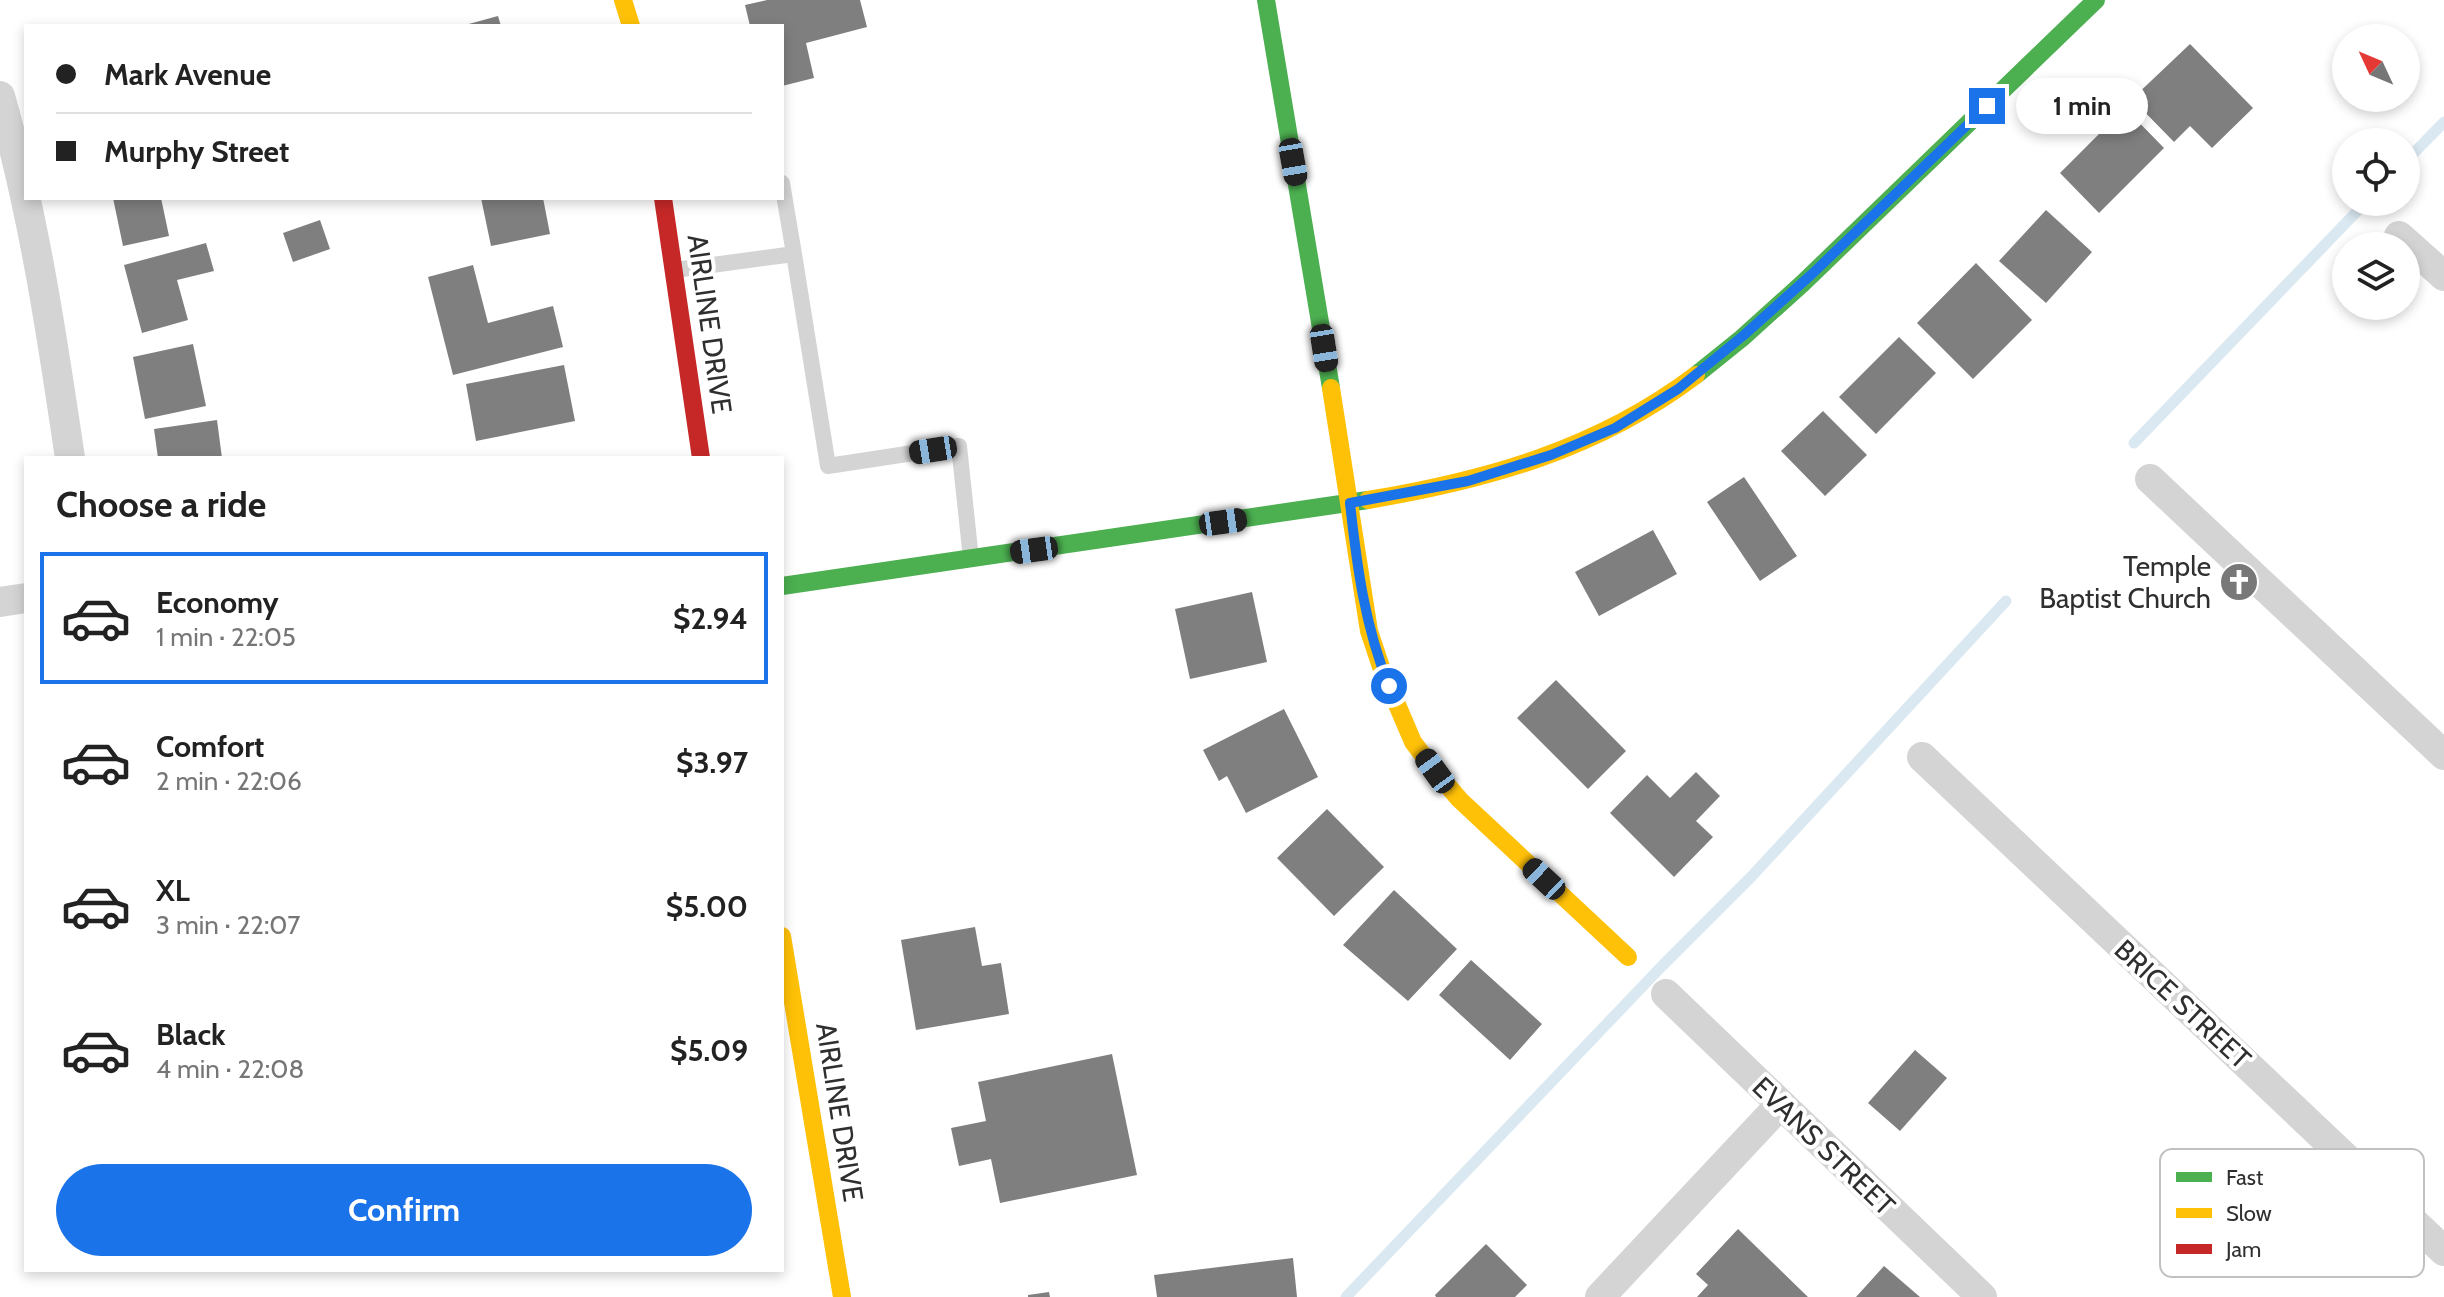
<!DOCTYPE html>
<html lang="en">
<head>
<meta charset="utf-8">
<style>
	body { margin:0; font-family:Cabin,sans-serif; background:#f2f2f2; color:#222; height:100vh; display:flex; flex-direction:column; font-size:30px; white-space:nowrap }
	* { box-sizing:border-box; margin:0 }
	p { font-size:26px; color:#767676 }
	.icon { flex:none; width:44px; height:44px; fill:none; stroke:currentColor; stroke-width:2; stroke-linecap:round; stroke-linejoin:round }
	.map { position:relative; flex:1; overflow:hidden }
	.panel { position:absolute; left:24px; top:456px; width:760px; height:816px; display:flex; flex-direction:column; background:#fff; border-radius:0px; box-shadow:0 4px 12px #0003 }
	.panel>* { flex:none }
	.top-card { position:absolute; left:24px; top:24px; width:760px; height:176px; border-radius:0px; box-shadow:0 4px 12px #0003; display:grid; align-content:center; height:176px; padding:0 32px; background:#fff }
	.needle { width:52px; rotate:314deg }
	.controls { position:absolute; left:2332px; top:24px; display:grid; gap:16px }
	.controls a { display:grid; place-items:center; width:88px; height:88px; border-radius:50%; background:#fff; box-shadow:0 4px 12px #0003; font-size:40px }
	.end { position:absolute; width:36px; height:36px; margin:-18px; border:10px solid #1a73e8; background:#fff; box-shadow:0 0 0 4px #fff }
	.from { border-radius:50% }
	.bubble { position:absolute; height:56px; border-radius:28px; background:#fff; box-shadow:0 4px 12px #0003; font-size:26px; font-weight:700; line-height:56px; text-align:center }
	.car { position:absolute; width:24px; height:48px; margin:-24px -12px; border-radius:10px; box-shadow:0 0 6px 2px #0007; background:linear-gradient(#222 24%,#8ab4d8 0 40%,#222 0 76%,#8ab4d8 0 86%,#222 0) }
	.top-card b { display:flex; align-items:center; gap:28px; height:76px; font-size:30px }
	.top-card b+b { border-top:2px solid #e0e0e0 }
	.top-card i { width:20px; height:20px; background:#222 }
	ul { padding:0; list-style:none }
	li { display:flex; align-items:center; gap:24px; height:132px; margin:0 16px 12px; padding:0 16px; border:4px solid transparent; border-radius:0px }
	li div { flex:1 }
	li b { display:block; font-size:30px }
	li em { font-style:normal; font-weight:700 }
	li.on { border-color:#1a73e8 }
	li>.icon { width:72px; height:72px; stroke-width:1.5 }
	h2 { padding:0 32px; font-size:36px; line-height:96px }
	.cta { display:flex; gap:16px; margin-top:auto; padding:16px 32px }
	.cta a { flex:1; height:92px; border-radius:48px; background:#1a73e8; color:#fff; font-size:32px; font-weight:700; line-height:92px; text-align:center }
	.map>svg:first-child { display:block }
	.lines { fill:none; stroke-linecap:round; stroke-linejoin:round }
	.stream { stroke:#dae8f1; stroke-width:11 }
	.building { fill:#7f7f7f }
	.lane { stroke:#d4d4d4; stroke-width:16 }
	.street { stroke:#d4d4d4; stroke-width:30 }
	.fast { stroke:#4caf50; stroke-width:18 }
	.slow { stroke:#ffc107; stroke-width:18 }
	.jam { stroke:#c62828; stroke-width:18 }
	.route { stroke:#1a73e8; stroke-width:10 }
	.labels { text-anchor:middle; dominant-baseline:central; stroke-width:8; stroke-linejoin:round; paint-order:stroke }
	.street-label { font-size:28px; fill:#2f2f2f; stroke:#fff }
	.poi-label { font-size:28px; fill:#2f2f2f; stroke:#fff; text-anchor:end }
	.key { fill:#fff; stroke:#c1c1c1; stroke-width:2 }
	.key-label { font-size:22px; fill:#2f2f2f }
</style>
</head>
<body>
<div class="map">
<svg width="2444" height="1297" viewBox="0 0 2444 1297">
	<rect width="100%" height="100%" fill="#fff"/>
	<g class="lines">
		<path class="stream" d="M2406,161L2444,122
			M2134,443L2366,202
			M1346,1297L1662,966L1752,876L2006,601"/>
	</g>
	<path class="building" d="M767,0H860L867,27L806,43L814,78L782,86V26H750L745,5Z
		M498,16L501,26H465V25Z
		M2190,44L2253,108L2212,148L2190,126L2174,142L2132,99Z
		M2125,108L2164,148L2099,213L2060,173Z
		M113,198H161L169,236L123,246Z
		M481,198H543L550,234L491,246Z
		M2046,210L2092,252L2046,303L1999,261Z
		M320,220L330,249L293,262L283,233Z
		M206,243L214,271L177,280L188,320L142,333L124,265Z
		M1976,263L2032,320L1973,379L1917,323Z
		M473,265L488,323L553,306L563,347L453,375L428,277Z
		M1899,337L1936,373L1876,434L1839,397Z
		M193,344L206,406L145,419L133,357Z
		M564,365L575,421L476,441L466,384Z
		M1823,411L1867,455L1825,496L1781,451Z
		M217,420L222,458H158L154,429Z
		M1744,477L1797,556L1760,581L1707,502Z
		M1653,530L1677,574L1599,616L1575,572Z
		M1252,592L1267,662L1190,679L1175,609Z
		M1556,680L1626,751L1588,789L1517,718Z
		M1284,709L1318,777L1246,813L1227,776L1219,781L1203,750Z
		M1696,772L1720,796L1696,821L1713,837L1674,877L1610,813L1647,775L1670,798Z
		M1327,809L1384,867L1334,916L1277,858Z
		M1394,890L1457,949L1408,1001L1343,945Z
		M975,927L982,966L1001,963L1009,1014L916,1030L901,940Z
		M1471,960L1542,1024L1510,1060L1439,995Z
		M1915,1050L1947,1078L1900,1131L1868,1103Z
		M1112,1054L1137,1175L1000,1203L991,1159L959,1166L951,1128L986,1121L978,1082Z
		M1738,1229L1808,1297H1697L1708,1285L1696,1274Z
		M1486,1244L1527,1285L1515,1297H1436L1435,1295Z
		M1293,1258L1297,1297H1157L1154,1275Z
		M1884,1266L1920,1297H1856Z
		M1049,1292L1050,1297H1028V1295Z"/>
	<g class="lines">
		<path class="lane" d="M782,183L794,254
			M675,270L794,254L828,466L959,446L971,559"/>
		<path class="street" d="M0,96C34,215 52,336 70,458
			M2399,236L2444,276
			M2150,479L2444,755
			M0,602L26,598
			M1922,757L2444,1251
			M1666,994L1982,1297
			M1600,1297L1780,1105"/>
		<path class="fast" d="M1266,0L1331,388
			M1696,375L1742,338L1803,283L2096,0
			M782,586L1368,500"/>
		<path class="slow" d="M623,0L631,26
			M1331,388L1369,631L1381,667L1413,742L1435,771L1460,800L1628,957
			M1368,500C1488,480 1598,449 1696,375
			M782,936L842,1297"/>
		<path class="jam" d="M663,198L701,458"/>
	</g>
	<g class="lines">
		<path class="route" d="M1389,686C1365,627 1357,567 1350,503L1468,481L1551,455L1615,428L1678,389L1744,335L1812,274L1987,106"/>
	</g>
	<defs>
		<symbol id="church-disc" viewBox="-11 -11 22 22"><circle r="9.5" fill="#787878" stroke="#fff"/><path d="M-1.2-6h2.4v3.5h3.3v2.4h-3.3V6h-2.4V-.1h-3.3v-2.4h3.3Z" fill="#fff"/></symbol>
	</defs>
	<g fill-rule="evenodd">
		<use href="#church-disc" x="2217" y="560" width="44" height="44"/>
	</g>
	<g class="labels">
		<g class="street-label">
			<text transform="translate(710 324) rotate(82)">AIRLINE DRIVE</text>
			<text transform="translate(2183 1004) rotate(43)">BRICE STREET</text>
			<text transform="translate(840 1112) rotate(81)">AIRLINE DRIVE</text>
			<text transform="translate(1824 1146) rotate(44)">EVANS STREET</text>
		</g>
		<g class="poi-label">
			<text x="2211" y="566">Temple<tspan x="2211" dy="32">Baptist Church</tspan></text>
		</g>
	</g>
	<rect x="2160" y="1149" width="264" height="128" rx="12" class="key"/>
	<rect x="2176" y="1172" width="36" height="10" fill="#4caf50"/>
	<rect x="2176" y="1208" width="36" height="10" fill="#ffc107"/>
	<rect x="2176" y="1244" width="36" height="10" fill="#c62828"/>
	<g class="key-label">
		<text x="2226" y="1185">Fast</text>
		<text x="2226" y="1221">Slow</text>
		<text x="2226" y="1257">Jam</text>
	</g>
</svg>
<div class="controls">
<a><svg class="needle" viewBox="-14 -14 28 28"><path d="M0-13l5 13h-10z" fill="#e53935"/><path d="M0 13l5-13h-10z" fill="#767676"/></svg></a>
<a><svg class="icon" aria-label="locate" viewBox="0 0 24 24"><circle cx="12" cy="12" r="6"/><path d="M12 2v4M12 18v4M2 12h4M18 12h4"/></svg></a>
<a><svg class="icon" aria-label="layers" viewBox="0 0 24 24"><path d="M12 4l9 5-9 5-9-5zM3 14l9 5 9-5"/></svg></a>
</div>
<i class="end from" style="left:1389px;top:686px"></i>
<i class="end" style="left:1987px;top:106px"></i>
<div class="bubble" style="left:2016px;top:78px;width:132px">1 min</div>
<i class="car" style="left:1293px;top:162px;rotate:170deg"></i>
<i class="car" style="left:1324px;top:348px;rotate:171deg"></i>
<i class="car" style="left:933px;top:450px;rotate:261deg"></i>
<i class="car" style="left:1223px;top:522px;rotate:82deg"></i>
<i class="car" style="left:1034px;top:550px;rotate:262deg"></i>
<i class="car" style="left:1435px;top:771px;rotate:324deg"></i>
<i class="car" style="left:1544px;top:879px;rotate:313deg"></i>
<div class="top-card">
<b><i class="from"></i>Mark Avenue</b>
<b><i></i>Murphy Street</b>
</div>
<section class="panel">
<h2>Choose a ride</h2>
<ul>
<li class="on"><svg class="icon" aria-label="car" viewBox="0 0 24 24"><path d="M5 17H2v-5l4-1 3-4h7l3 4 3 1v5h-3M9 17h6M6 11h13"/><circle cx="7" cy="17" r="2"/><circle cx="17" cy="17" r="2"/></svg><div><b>Economy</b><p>1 min · 22:05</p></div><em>$2.94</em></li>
<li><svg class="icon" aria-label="car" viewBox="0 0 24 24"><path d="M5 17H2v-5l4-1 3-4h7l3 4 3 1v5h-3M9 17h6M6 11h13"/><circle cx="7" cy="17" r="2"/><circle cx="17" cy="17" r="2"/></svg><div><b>Comfort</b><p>2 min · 22:06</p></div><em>$3.97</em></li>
<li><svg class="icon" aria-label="car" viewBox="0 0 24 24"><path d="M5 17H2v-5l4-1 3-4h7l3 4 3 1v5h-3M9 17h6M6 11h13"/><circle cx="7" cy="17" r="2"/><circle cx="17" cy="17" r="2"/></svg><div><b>XL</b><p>3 min · 22:07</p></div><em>$5.00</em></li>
<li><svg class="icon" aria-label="car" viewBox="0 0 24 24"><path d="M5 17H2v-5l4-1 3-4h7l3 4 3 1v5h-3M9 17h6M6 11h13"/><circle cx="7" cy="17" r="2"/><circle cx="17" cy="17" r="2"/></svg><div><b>Black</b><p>4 min · 22:08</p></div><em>$5.09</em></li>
</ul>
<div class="cta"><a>Confirm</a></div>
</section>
</div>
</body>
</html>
